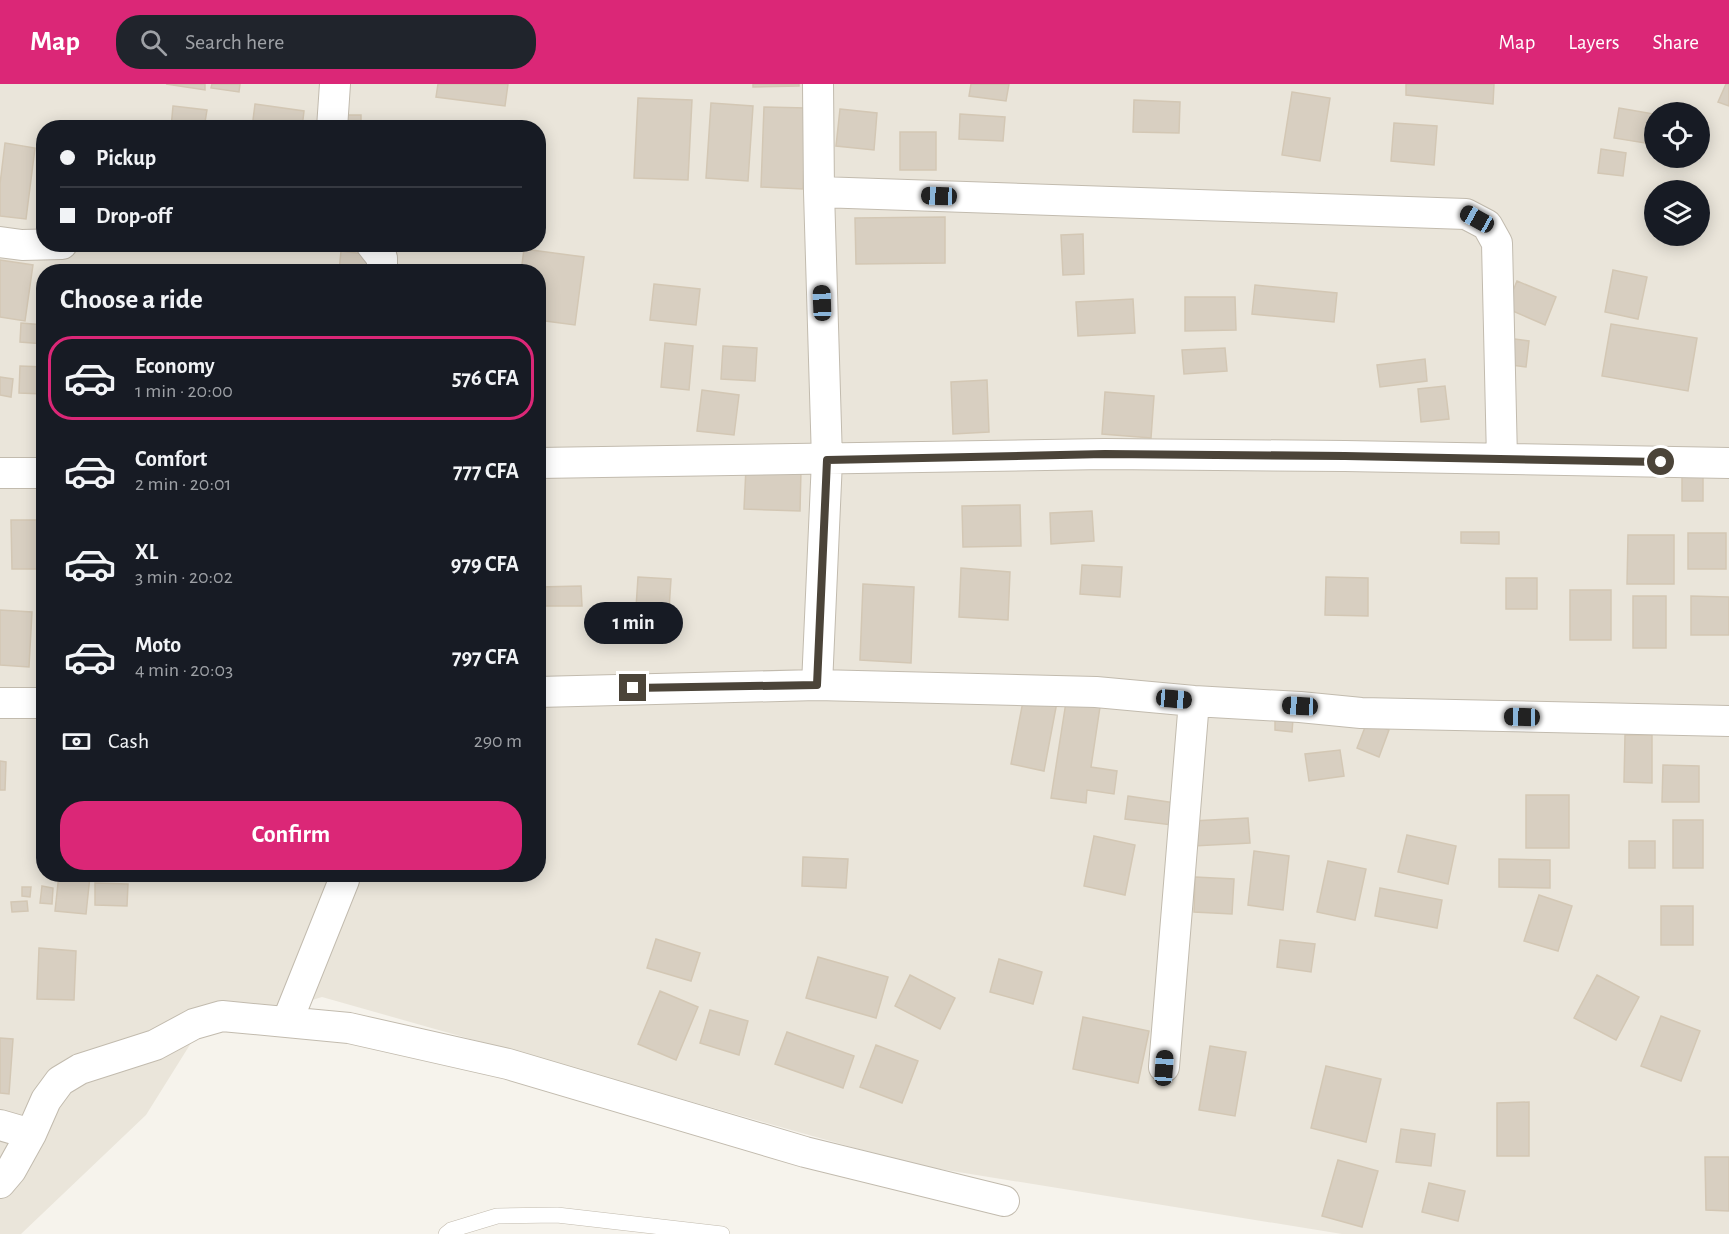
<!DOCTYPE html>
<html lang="en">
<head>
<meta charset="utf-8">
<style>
	body { margin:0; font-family:"Alegreya Sans",sans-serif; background:#20242c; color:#f1f3f6; height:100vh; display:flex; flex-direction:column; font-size:22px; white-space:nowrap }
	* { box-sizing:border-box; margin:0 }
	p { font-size:20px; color:#9ea1a6 }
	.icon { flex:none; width:33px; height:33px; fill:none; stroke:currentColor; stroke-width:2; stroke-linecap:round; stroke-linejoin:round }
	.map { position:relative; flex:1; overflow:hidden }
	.drawer { position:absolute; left:36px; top:180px; width:510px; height:618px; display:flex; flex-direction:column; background:#171b24; border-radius:24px; box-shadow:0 3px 15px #0003 }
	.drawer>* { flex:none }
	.hud { position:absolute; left:36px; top:36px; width:510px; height:132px; border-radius:24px; box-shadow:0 3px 15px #0003; display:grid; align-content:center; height:132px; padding:0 24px; background:#171b24 }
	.tools { position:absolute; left:1644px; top:18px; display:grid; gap:12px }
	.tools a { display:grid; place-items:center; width:66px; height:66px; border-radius:50%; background:#171b24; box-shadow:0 3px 15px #0003; font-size:30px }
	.end { position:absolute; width:27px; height:27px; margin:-14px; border:8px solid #4b4439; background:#fff; box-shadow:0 0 0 3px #fff }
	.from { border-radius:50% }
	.bubble { position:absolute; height:42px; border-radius:21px; background:#171b24; box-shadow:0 3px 15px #0003; font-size:20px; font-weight:700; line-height:42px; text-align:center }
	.car { position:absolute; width:18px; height:36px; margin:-18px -9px; border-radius:8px; box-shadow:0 0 4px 2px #0007; background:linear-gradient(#222 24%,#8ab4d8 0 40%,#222 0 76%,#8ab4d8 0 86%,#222 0) }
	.hud b { display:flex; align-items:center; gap:21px; height:57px; font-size:22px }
	.hud b+b { border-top:2px solid #363941 }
	.hud i { width:15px; height:15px; background:#f1f3f6 }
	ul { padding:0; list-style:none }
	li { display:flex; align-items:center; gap:18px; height:84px; margin:0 12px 9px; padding:0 12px; border:3px solid transparent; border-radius:24px }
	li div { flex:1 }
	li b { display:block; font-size:22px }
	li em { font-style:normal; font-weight:700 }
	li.active { border-color:#db2777 }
	li>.icon { width:54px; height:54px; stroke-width:1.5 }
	h2 { padding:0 24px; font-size:27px; line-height:72px }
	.pay { display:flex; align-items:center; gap:15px; height:66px; padding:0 24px; font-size:22px }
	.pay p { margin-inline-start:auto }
	.cta { display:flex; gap:12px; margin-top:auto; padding:12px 24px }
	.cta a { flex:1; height:69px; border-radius:24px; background:#db2777; color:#fff; font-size:24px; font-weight:700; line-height:69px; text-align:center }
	header { display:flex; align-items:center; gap:36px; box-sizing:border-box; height:84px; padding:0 30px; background:#db2777; color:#fff }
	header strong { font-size:28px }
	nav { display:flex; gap:33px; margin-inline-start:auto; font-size:21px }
	.search { width:420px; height:54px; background:#20242c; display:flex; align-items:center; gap:15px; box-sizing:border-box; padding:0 21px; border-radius:24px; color:#9ea1a6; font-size:22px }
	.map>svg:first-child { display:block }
	.residential { fill:#eae5da; fill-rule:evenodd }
	.building { fill:#d8cfc1; stroke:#d3c7b4; stroke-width:1.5 }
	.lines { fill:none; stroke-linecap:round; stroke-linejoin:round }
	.lane-casing { stroke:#c2bbae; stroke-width:16 }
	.street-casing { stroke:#c2bbae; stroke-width:32 }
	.lane { stroke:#fff; stroke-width:15 }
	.street { stroke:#fff; stroke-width:30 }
	.route { stroke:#4b4439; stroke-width:8 }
</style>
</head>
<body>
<header>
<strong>Map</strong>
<div class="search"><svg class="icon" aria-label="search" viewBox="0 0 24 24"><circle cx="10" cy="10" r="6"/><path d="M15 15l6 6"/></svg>Search here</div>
<nav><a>Map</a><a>Layers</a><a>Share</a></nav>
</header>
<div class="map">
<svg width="1729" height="1150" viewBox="0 0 1729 1150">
	<rect width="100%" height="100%" fill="#f6f3ec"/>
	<path class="residential" d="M0,0H1729V1150H1342L915,1081L322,913L196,951L146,1031L21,1150H0ZM1654,28H1700V74H1654ZM44,44H538V160H44ZM1654,106H1700V152H1654ZM44,188H538V790H44Z"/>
	<path class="building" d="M166,0H205V6Z
		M212,0H240L239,8L211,4Z
		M438,0H508L505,22L436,13Z
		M753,0H799V2L753,3Z
		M971,0H1009L1006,17L969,12Z
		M1406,0H1494L1493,20L1406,11Z
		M1726,0H1729V22L1718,18Z
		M1292,8L1330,14L1320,77L1282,71Z
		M638,14L692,16L688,96L634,94Z
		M1134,16L1180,18L1179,49L1133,48Z
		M711,19L753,22L748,97L706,94Z
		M255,20L304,27L302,44H252Z
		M173,22L207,26L204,44H171Z
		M764,23L806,24L803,105L761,103Z
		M1619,24L1654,30L1651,60L1614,54Z
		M840,25L877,29L874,66L836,62Z
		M960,30L1005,33L1003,57L959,55Z
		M347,31H361V42L346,41Z
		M1394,39L1437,42L1434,81L1391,77Z
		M900,48H936V86H900Z
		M5,59L35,64L26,135L0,132V100Z
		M1601,65L1626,69L1623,92L1598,89Z
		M945,133V179L856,180L855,134Z
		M1083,150L1084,190L1063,191L1061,151Z
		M524,165L584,173L575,241L538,236V188H521Z
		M341,167L372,171L370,188H339Z
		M0,176L33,181L25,237L0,233Z
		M1613,186L1647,193L1638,235L1605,228Z
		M1517,197L1556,213L1545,241L1506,224Z
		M654,200L700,205L696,241L650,236Z
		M1255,201L1337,209L1334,238L1252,230Z
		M1185,213H1235L1236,246L1185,247Z
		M1133,215L1135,249L1078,252L1076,218Z
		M21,239L44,241V260L20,258Z
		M1611,240L1697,254L1688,307L1602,292Z
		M1507,254L1529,257L1526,283L1504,280Z
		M665,259L693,262L689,306L661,303Z
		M723,262L757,264L755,297L721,295Z
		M1225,264L1227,287L1184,290L1182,266Z
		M1425,275L1427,297L1380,303L1377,281Z
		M20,282L44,283V310L19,309Z
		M0,293L13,295L11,313L0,311Z
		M987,296L989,348L953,350L951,298Z
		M1445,302L1449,335L1421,338L1418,305Z
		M702,306L739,311L734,351L697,347Z
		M1105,308L1154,312L1151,354L1102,350Z
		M746,384L801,386L800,427L744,425Z
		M1682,388H1703V417H1682Z
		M1020,421L1021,462L963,463L962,422Z
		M1092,427L1094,457L1051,460L1050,429Z
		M11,436H44V485H12Z
		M1461,448H1499V460L1461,459Z
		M1688,449H1726V485H1688Z
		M1628,451H1674V500H1627Z
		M1082,481L1122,483L1120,513L1080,510Z
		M961,484L1010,488L1008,536L959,533Z
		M638,493L671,495L669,526L636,524Z
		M1326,493L1368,494V532L1325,531Z
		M1506,494H1537V525H1506Z
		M863,500L914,503L911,579L860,576Z
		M581,502L582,522H538V503Z
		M1570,506H1611V556H1570Z
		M1633,512H1666V564H1633Z
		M1691,512L1729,513V551H1691Z
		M0,526L32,528L29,583L0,581Z
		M1024,612L1057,618L1044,687L1011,680Z
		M1066,618L1100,623L1091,683L1117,687L1114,710L1087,706L1086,719L1051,714Z
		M1275,633L1293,635L1292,648L1275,646Z
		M1367,638L1389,646L1379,673L1357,664Z
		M1625,651H1652V699L1624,698Z
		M1340,666L1344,692L1309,697L1305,670Z
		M0,677L6,678L5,706H0Z
		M1663,681L1699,682V718H1662Z
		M1526,711H1569V764H1526Z
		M1128,712L1175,719L1172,741L1125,735Z
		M1248,734L1250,759L1193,762L1192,737Z
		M1673,736H1703V784H1673Z
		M1407,751L1456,762L1448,800L1398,788Z
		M1094,752L1135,761L1125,811L1084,802Z
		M1629,757H1655V784H1629Z
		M1254,767L1289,772L1283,826L1248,821Z
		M803,773L848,775L846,804L802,802Z
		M1499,775L1550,776V804L1499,803Z
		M1328,777L1366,785L1355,836L1317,828Z
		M59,790L90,792L86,830L55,827Z
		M1195,793L1234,795L1232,830L1194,828Z
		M95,799L128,800L127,822L95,821Z
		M42,802L53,804L52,820L40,819Z
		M22,803H31L30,813L22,812Z
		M1380,804L1442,816L1437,844L1375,832Z
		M1539,811L1572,822L1558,867L1524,857Z
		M27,817L28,827L12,828L11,818Z
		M1661,822H1693V861H1661Z
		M656,855L700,869L691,897L647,884Z
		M1280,856L1315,860L1311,888L1277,883Z
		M39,864L76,867L74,916L37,915Z
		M818,873L888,893L876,934L806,914Z
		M999,875L1042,888L1033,920L990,908Z
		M910,891L955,914L940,945L895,922Z
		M1597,891L1639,913L1616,956L1574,934Z
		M660,907L698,923L676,976L638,960Z
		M710,926L748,937L739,971L700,959Z
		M1661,932L1700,947L1681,997L1641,982Z
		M1083,933L1149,947L1138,999L1073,985Z
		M787,948L854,972L843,1004L775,980Z
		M0,954L13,955L9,1010L0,1009Z
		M876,961L918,977L902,1019L860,1003Z
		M1210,962L1246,968L1235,1032L1199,1026Z
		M1326,982L1381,995L1366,1058L1311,1044Z
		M1529,1018V1072H1497V1019Z
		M1401,1045L1435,1050L1431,1082L1396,1078Z
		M1705,1073H1729V1127L1706,1126Z
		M1338,1076L1378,1087L1362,1143L1322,1132Z
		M1429,1099L1465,1107L1458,1137L1422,1128Z"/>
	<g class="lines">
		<defs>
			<path id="lane" d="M446,1150L451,1146L497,1132L557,1131L722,1150"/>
			<path id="street" d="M332,44L335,0
				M819,108L1466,130L1487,141L1497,159L1502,375
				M0,158L22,161L62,160
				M371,160L382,174V188
				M538,379L1105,370L1345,372L1729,379
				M0,389H44
				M817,601L827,376L819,108L818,0
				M538,608L817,601L1096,608L1194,617L1300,623L1361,629L1729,637
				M0,619H44
				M287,938L344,796V790
				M1164,983L1194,617
				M0,1041L31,1050
				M0,1099L11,1086L31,1050L46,1016L60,997L80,985L155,961L194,940L222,932L349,944L508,980L805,1068L1004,1117"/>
		</defs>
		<use href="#lane" class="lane-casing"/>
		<use href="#street" class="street-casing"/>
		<use href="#lane" class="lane"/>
		<use href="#street" class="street"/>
	</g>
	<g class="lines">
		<path class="route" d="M633,604L817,601L827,376L1105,370L1345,372L1661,378"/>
	</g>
</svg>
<div class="tools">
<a><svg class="icon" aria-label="locate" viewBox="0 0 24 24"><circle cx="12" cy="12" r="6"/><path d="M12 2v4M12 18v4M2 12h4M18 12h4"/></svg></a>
<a><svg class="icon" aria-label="layers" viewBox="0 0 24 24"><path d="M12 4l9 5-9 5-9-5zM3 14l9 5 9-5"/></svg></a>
</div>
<i class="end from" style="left:1661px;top:378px"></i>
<i class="end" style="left:633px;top:604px"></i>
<div class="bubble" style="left:584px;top:518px;width:99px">1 min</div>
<i class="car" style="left:939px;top:112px;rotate:272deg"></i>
<i class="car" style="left:1477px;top:135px;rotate:299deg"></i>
<i class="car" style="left:822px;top:219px;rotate:358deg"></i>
<i class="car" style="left:1174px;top:615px;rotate:95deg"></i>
<i class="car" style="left:1300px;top:622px;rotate:273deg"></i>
<i class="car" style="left:1522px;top:633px;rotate:271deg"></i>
<i class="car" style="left:1164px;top:984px;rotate:4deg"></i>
<div class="hud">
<b><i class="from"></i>Pickup</b>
<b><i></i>Drop-off</b>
</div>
<section class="drawer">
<h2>Choose a ride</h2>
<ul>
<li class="active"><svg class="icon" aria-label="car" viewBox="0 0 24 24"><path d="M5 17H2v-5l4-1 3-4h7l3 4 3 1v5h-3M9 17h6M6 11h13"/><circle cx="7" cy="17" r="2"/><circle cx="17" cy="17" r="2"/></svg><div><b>Economy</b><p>1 min · 20:00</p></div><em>576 CFA</em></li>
<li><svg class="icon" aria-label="car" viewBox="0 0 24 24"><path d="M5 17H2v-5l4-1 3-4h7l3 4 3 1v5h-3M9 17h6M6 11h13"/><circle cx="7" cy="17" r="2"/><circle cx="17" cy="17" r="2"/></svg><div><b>Comfort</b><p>2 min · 20:01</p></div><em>777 CFA</em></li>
<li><svg class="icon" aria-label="car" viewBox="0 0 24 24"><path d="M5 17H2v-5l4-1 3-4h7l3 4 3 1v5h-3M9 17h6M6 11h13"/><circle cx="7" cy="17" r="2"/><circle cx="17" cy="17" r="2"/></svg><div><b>XL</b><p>3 min · 20:02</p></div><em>979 CFA</em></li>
<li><svg class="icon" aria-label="car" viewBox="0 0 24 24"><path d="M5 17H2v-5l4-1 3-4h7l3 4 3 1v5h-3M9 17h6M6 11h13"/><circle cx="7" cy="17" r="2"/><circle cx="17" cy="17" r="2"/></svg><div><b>Moto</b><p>4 min · 20:03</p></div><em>797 CFA</em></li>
</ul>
<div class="pay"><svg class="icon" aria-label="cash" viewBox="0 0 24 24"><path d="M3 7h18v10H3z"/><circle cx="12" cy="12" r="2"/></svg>Cash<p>290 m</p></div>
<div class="cta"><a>Confirm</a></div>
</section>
</div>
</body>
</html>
